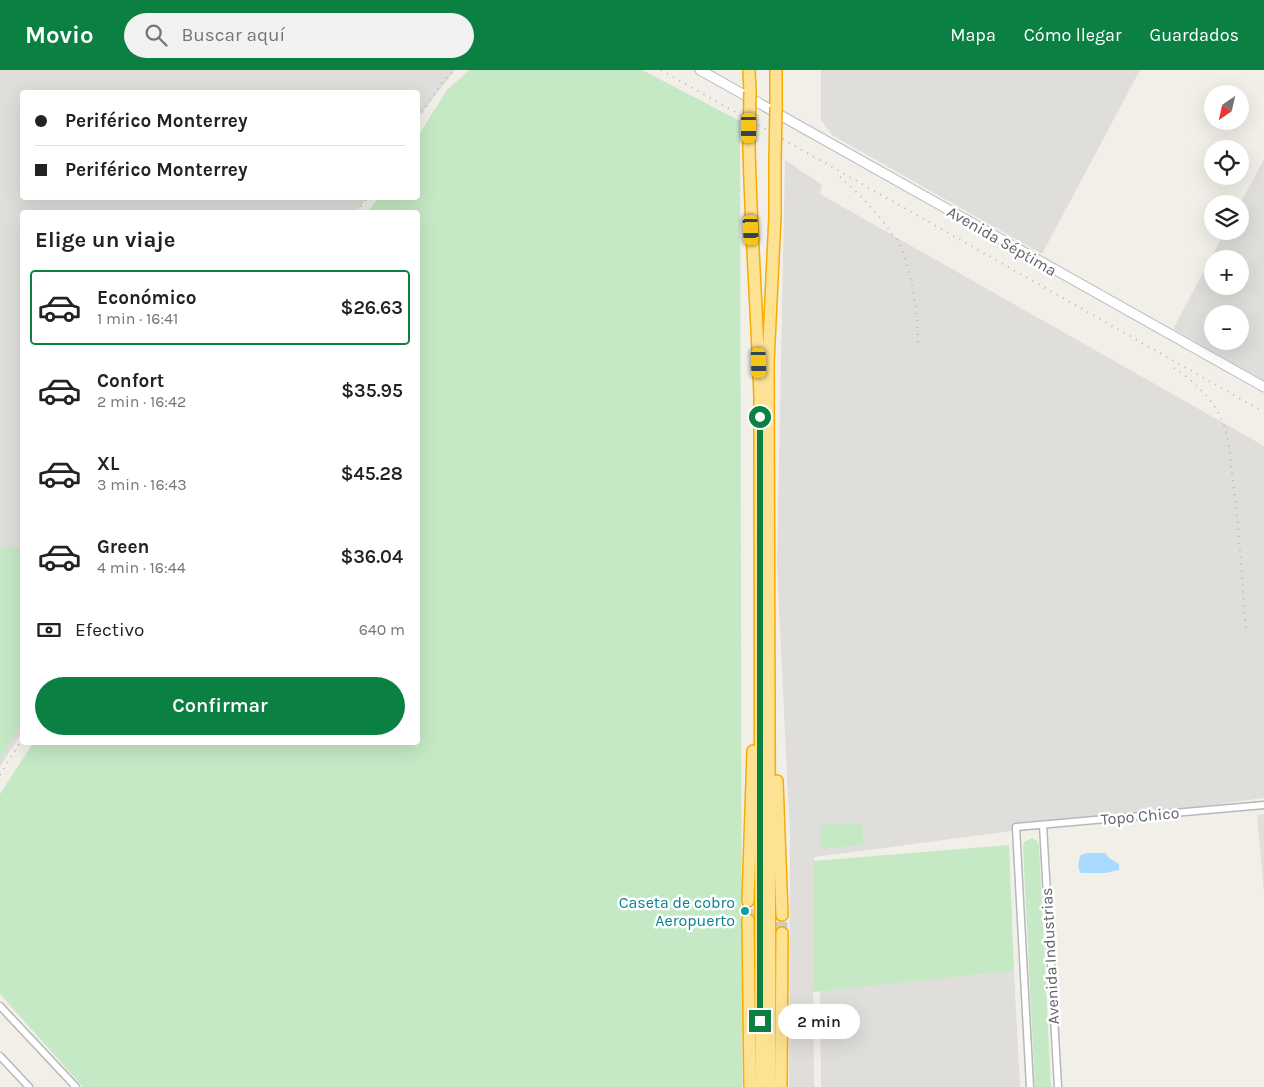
<!DOCTYPE html>
<html lang="es">
<head>
<meta charset="utf-8">
<style>
	body { margin:0; font-family:Karla,sans-serif; background:#f2f2f2; color:#222; height:100vh; display:flex; flex-direction:column; font-size:19px; white-space:nowrap }
	* { box-sizing:border-box; margin:0 }
	p { font-size:16px; color:#767676 }
	.icon { flex:none; width:28px; height:28px; fill:none; stroke:currentColor; stroke-width:2; stroke-linecap:round; stroke-linejoin:round }
	.map { position:relative; flex:1; overflow:hidden }
	.drawer { position:absolute; left:20px; top:140px; width:400px; height:535px; display:flex; flex-direction:column; background:#fff; border-radius:5px; box-shadow:0 5px 20px #0002 }
	.drawer>* { flex:none }
	.banner { position:absolute; left:20px; top:20px; width:400px; height:110px; border-radius:5px; box-shadow:0 5px 20px #0002; display:grid; align-content:center; height:110px; padding:0 15px; background:#fff }
	.needle { width:32px; rotate:214deg }
	.tools { position:absolute; left:1204px; top:15px; display:grid; gap:10px }
	.tools a { display:grid; place-items:center; width:45px; height:45px; border-radius:50%; background:#fff; box-shadow:0 5px 20px #0002; font-size:25px }
	.end { position:absolute; width:22px; height:22px; margin:-11px; border:6px solid #0b8043; background:#fff; box-shadow:0 0 0 2px #fff }
	.from { border-radius:50% }
	.bubble { position:absolute; height:35px; border-radius:18px; background:#fff; box-shadow:0 5px 20px #0002; font-size:16px; font-weight:600; line-height:35px; text-align:center }
	.car { position:absolute; width:15px; height:30px; margin:-15px -8px; border-radius:6px; box-shadow:0 0 4px 1px #0007; background:linear-gradient(#f5c518 24%,#345 0 40%,#f5c518 0 76%,#345 0 86%,#f5c518 0) }
	.banner b { display:flex; align-items:center; gap:18px; height:48px; font-size:19px }
	.banner b+b { border-top:1px solid #e0e0e0 }
	.banner i { width:12px; height:12px; background:#222 }
	ul { padding:0; list-style:none }
	li { display:flex; align-items:center; gap:15px; height:75px; margin:0 10px 8px; padding:0 5px; border:2px solid transparent; border-radius:5px }
	li div { flex:1 }
	li b { display:block; font-size:19px }
	li em { font-style:normal; font-weight:600 }
	li.active { border-color:#0b8043 }
	li>.icon { width:45px; height:45px; stroke-width:1.5 }
	h2 { padding:0 15px; font-size:22px; line-height:60px }
	.pay { display:flex; align-items:center; gap:12px; height:55px; padding:0 15px; font-size:19px }
	.pay p { margin-inline-start:auto }
	.action { display:flex; gap:10px; margin-top:auto; padding:10px 15px }
	.action a { flex:1; height:58px; border-radius:30px; background:#0b8043; color:#fff; font-size:20px; font-weight:600; line-height:58px; text-align:center }
	header { display:flex; align-items:center; gap:30px; box-sizing:border-box; height:70px; padding:0 25px; background:#0b8043; color:#fff }
	header strong { font-size:24px }
	nav { display:flex; gap:28px; margin-inline-start:auto; font-size:18px }
	.search { width:350px; height:45px; background:#f2f2f2; display:flex; align-items:center; gap:12px; box-sizing:border-box; padding:0 18px; border-radius:28px; color:#767676; font-size:19px }
	.map>svg:first-child { display:block }
	.industrial { fill:#e0deda; fill-rule:evenodd }
	.green { fill:#c5e8c5 }
	.water { fill:#aadaff }
	.lines { fill:none; stroke-linecap:round; stroke-linejoin:round }
	.highway-tunnel { stroke:#ccccc8; stroke-width:11; stroke-dasharray:11 5.5; stroke-linecap:butt }
	.street-casing { stroke:#b5b8bc; stroke-width:9 }
	.secondary-casing { stroke:#b6babf; stroke-width:11 }
	.highway-casing { stroke:#f9ab00; stroke-width:14 }
	.street { stroke:#fff; stroke-width:6 }
	.secondary { stroke:#fff; stroke-width:9 }
	.highway { stroke:#fde293; stroke-width:11 }
	.rail { stroke:#b6b7b8; stroke-width:2; stroke-dasharray:1 6; stroke-linecap:butt }
	.highway-bridge-casing { stroke:#f9ab00; stroke-width:14; stroke-linecap:butt }
	.highway-bridge { stroke:#fde293; stroke-width:11 }
	.route { stroke:#0b8043; stroke-width:6 }
	.culture-dot { fill:#0f9aa8; stroke:#fff; stroke-width:2 }
	.labels { text-anchor:middle; dominant-baseline:central; stroke-width:5; stroke-linejoin:round; paint-order:stroke }
	.street-label { font-size:16px; fill:#5f6368; stroke:#fff }
	.culture-label { font-size:16px; fill:#0d838f; stroke:#fff; text-anchor:end }
</style>
</head>
<body>
<header>
<strong>Movio</strong>
<div class="search"><svg class="icon" aria-label="search" viewBox="0 0 24 24"><circle cx="10" cy="10" r="6"/><path d="M15 15l6 6"/></svg>Buscar aquí</div>
<nav><a>Mapa</a><a>Cómo llegar</a><a>Guardados</a></nav>
</header>
<div class="map">
<svg width="1264" height="1017" viewBox="0 0 1264 1017">
	<rect width="100%" height="100%" fill="#f1efe8"/>
	<path class="industrial" d="M0,0H455L418,48V22H22V128H366L357,142H22V662L0,697Z
		M821,0H1140L1042,184L832,65L821,50Z
		M1264,89V311L1173,259L1225,161H1240V134ZM1212,189H1240V216H1212ZM1212,244H1240V271H1212Z
		M785,90L822,115L820,124L1264,376V728L814,787L813,922L814,1017H789L790,769L777,494Z
		M1264,744V823L1257,745Z
		M1014,901L1020,1017H821L820,921Z"/>
	<path class="green" d="M469,0H642L740,51L742,1017H83L0,924V724L33,673L418,672V142H368L378,128H418V66L447,20Z
		M0,477H22V653L0,689Z
		M862,753L863,775L821,779L819,755Z
		M1032,768L1037,771L1039,776L1051,1017H1035L1023,777L1024,772Z
		M1009,775L1014,901L813,922V791Z"/>
	<path class="water" d="M1087,783H1105L1109,788L1119,794V800L1106,803H1081C1077,798 1078,790 1081,785Z"/>
	<g class="lines">
		<path class="highway-tunnel" d="M748,850V831
			M782,863V845"/>
		<defs>
			<path id="street" d="M1043,755L1058,1017
				M0,936L76,1017
				M0,986L29,1017
				M1030,1017L1016,757L1264,735"/>
			<path id="secondary" d="M700,0L1264,317"/>
			<path id="highway" d="M749,0L750,22
				M776,0V37
				M749,77C751,161 757,244 760,327L761,1017
				M777,711L782,845
				M748,831L753,681
				M748,850L750,1017
				M770,1017L768,293L775,146V91
				M781,1017L782,863"/>
		</defs>
		<use href="#street" class="street-casing"/>
		<use href="#secondary" class="secondary-casing"/>
		<use href="#highway" class="highway-casing"/>
		<use href="#street" class="street"/>
		<use href="#secondary" class="secondary"/>
		<use href="#highway" class="highway"/>
		<path class="rail" d="M661,0L1264,342
			M418,48L444,10L455,0
			M840,107C858,123 875,140 889,160C893,165 898,170 900,176C912,201 918,246 918,273
			M357,142L367,128
			M1174,298C1192,310 1209,325 1219,344C1229,363 1230,383 1232,404C1239,456 1242,508 1246,561
			M0,705L22,669"/>
		<defs>
			<path id="highway-bridge" d="M749,77L750,22
				M775,91L776,37"/>
		</defs>
		<use href="#highway-bridge" class="highway-bridge-casing"/>
		<use href="#highway-bridge" class="highway-bridge"/>
	</g>
	<g class="lines">
		<path class="route" d="M760,347V951"/>
	</g>
	<circle class="culture-dot" cx="745" cy="841" r="5"/>
	<g class="labels">
		<g class="street-label">
			<text transform="translate(1002 171) rotate(30)">Avenida Séptima</text>
			<text transform="translate(1140 746) rotate(-5)">Topo Chico</text>
			<text transform="translate(1050 886) rotate(-93)">Avenida Industrias</text>
		</g>
		<g class="culture-label">
			<text x="735" y="832">Caseta de cobro<tspan x="735" dy="18">Aeropuerto</tspan></text>
		</g>
	</g>
</svg>
<div class="tools">
<a><svg class="needle" viewBox="-14 -14 28 28"><path d="M0-13l5 13h-10z" fill="#e53935"/><path d="M0 13l5-13h-10z" fill="#767676"/></svg></a>
<a><svg class="icon" aria-label="locate" viewBox="0 0 24 24"><circle cx="12" cy="12" r="6"/><path d="M12 2v4M12 18v4M2 12h4M18 12h4"/></svg></a>
<a><svg class="icon" aria-label="layers" viewBox="0 0 24 24"><path d="M12 4l9 5-9 5-9-5zM3 14l9 5 9-5"/></svg></a>
<a>+</a>
<a>−</a>
</div>
<i class="end from" style="left:760px;top:347px"></i>
<i class="end" style="left:760px;top:951px"></i>
<div class="bubble" style="left:778px;top:934px;width:82px">2 min</div>
<i class="car" style="left:749px;top:58px;rotate:180deg"></i>
<i class="car" style="left:751px;top:160px;rotate:177deg"></i>
<i class="car" style="left:759px;top:293px;rotate:178deg"></i>
<div class="banner">
<b><i class="from"></i>Periférico Monterrey</b>
<b><i></i>Periférico Monterrey</b>
</div>
<section class="drawer">
<h2>Elige un viaje</h2>
<ul>
<li class="active"><svg class="icon" aria-label="car" viewBox="0 0 24 24"><path d="M5 17H2v-5l4-1 3-4h7l3 4 3 1v5h-3M9 17h6M6 11h13"/><circle cx="7" cy="17" r="2"/><circle cx="17" cy="17" r="2"/></svg><div><b>Económico</b><p>1 min · 16:41</p></div><em>$26.63</em></li>
<li><svg class="icon" aria-label="car" viewBox="0 0 24 24"><path d="M5 17H2v-5l4-1 3-4h7l3 4 3 1v5h-3M9 17h6M6 11h13"/><circle cx="7" cy="17" r="2"/><circle cx="17" cy="17" r="2"/></svg><div><b>Confort</b><p>2 min · 16:42</p></div><em>$35.95</em></li>
<li><svg class="icon" aria-label="car" viewBox="0 0 24 24"><path d="M5 17H2v-5l4-1 3-4h7l3 4 3 1v5h-3M9 17h6M6 11h13"/><circle cx="7" cy="17" r="2"/><circle cx="17" cy="17" r="2"/></svg><div><b>XL</b><p>3 min · 16:43</p></div><em>$45.28</em></li>
<li><svg class="icon" aria-label="car" viewBox="0 0 24 24"><path d="M5 17H2v-5l4-1 3-4h7l3 4 3 1v5h-3M9 17h6M6 11h13"/><circle cx="7" cy="17" r="2"/><circle cx="17" cy="17" r="2"/></svg><div><b>Green</b><p>4 min · 16:44</p></div><em>$36.04</em></li>
</ul>
<div class="pay"><svg class="icon" aria-label="cash" viewBox="0 0 24 24"><path d="M3 7h18v10H3z"/><circle cx="12" cy="12" r="2"/></svg>Efectivo<p>640 m</p></div>
<div class="action"><a>Confirmar</a></div>
</section>
</div>
</body>
</html>
